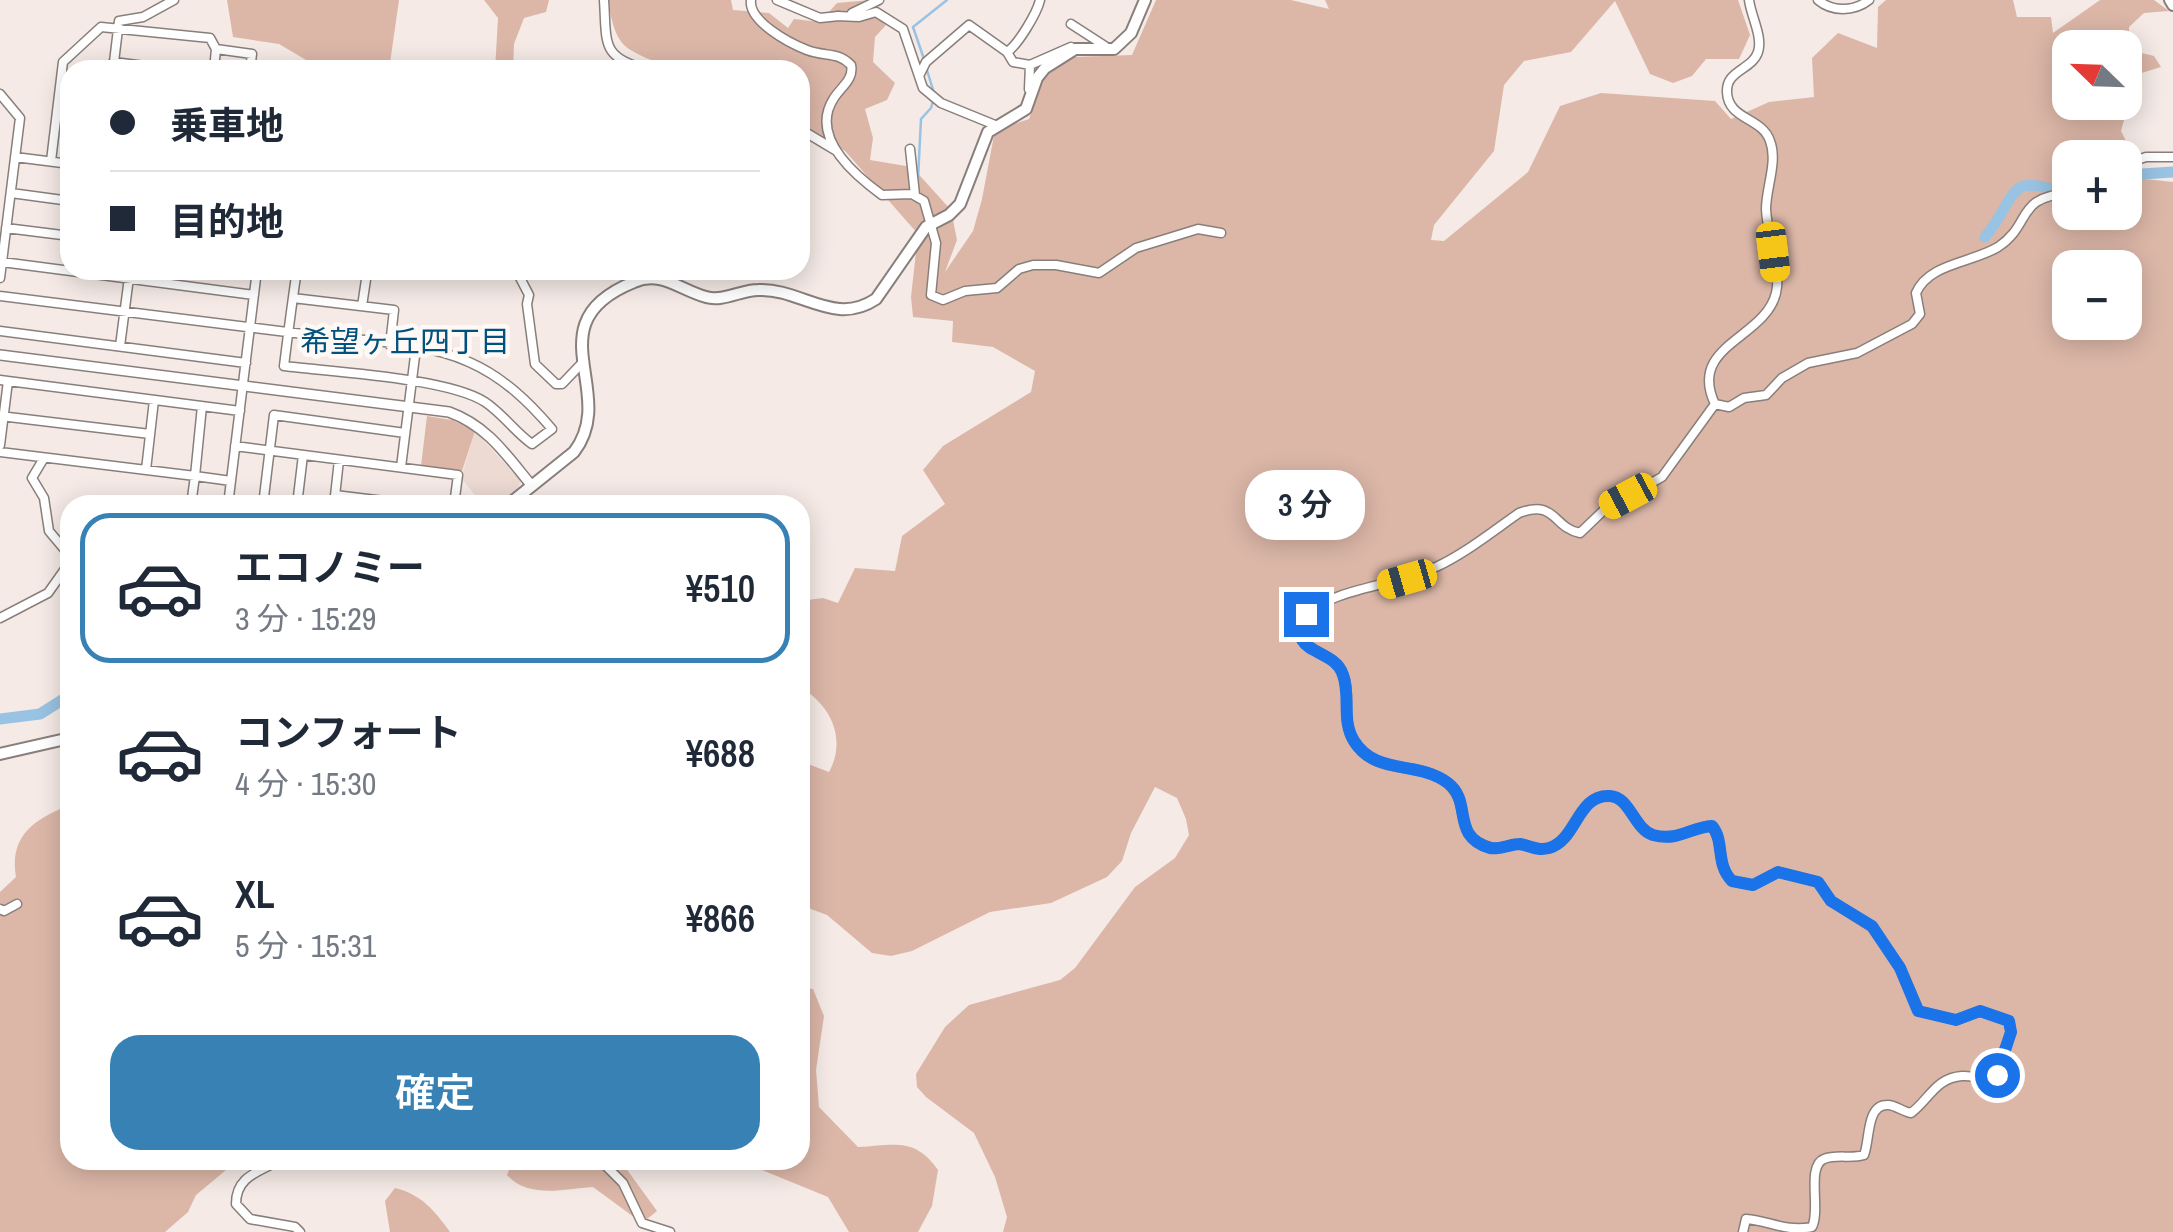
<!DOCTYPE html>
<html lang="ja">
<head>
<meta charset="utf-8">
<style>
	body { margin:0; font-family:"Archivo Narrow","Noto Sans JP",sans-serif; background:#f2f2f3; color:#1f2937; height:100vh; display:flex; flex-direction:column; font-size:38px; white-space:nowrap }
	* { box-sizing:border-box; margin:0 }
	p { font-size:32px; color:#747a83 }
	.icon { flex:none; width:55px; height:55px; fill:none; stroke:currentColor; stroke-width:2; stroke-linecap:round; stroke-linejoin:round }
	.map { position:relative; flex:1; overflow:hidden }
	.sheet { position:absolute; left:60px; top:495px; width:750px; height:675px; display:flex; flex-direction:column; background:#fff; border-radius:30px; box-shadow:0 5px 25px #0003 }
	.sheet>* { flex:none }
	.guide { position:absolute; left:60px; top:60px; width:750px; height:220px; border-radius:30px; box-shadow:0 5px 25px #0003; display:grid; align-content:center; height:220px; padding:0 50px; background:#fff }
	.needle { width:65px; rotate:293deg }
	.tools { position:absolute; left:2052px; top:30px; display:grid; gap:20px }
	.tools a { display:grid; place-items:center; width:90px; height:90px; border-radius:20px; background:#fff; box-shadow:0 5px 25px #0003; font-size:50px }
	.end { position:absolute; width:45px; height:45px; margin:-22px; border:12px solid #1a73e8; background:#fff; box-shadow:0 0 0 5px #fff }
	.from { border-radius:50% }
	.bubble { position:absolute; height:70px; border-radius:30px; background:#fff; box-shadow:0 5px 25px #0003; font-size:32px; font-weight:600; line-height:70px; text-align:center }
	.car { position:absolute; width:30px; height:60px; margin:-30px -15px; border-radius:12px; box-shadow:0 0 8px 2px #0007; background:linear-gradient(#f5c518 24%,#345 0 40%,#f5c518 0 76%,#345 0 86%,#f5c518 0) }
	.guide b { display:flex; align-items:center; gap:35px; height:95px; font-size:38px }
	.guide b+b { border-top:2px solid #e0e1e3 }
	.guide i { width:25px; height:25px; background:#1f2937 }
	ul { padding:18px 0 0; list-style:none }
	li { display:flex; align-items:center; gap:30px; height:150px; margin:0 20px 15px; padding:0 30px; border:5px solid transparent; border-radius:30px }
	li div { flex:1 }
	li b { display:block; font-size:38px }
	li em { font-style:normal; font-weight:600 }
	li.active { border-color:#3781b5 }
	li>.icon { width:90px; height:90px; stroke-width:1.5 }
	.cta { display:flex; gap:20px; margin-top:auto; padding:20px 50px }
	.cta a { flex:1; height:115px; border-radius:30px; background:#3781b5; color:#fff; font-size:40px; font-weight:600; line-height:115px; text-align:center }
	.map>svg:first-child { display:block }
	.built { fill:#ecdad3 }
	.green { fill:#dcb7a8; fill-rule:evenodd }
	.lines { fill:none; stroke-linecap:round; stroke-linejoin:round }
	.stream { stroke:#99c3e2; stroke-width:2.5 }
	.river { stroke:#99c3e2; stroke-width:11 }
	.minor-casing { stroke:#887f7b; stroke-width:11 }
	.tertiary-casing { stroke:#887f7b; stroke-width:12 }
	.secondary-casing { stroke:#887f7b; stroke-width:14 }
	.minor { stroke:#fff; stroke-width:8 }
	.tertiary { stroke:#fff; stroke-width:9 }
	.secondary { stroke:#fff; stroke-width:10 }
	.route { stroke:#1a73e8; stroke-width:12 }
	.labels { text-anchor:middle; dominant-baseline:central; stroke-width:9; stroke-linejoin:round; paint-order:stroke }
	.neighbourhood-label { font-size:30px; fill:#00517e; stroke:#fff9f6 }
</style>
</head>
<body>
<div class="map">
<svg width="2173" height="1232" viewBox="0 0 2173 1232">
	<rect width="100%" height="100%" fill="#f5eae6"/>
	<path class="built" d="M475,431L520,480L519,487L498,505H483L461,478Z"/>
	<path class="green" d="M227,0H399L389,70H323L279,44L233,37Z
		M484,0H549L546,12L524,18L514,44L513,70H495L498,18Z
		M608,0H731L733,10L769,13L788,28L794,19L820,22L837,3L870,0L864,7L886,25L875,37L873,62L895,83L887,100L865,109L873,138L870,160L912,167L951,210L957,240L945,272L973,231L982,199L995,130L1029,119L1044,77L1073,57L1132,55L1156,0H1291L1329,9L1325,0H1738L1750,35L1739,59H1706L1692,76L1673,83L1650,74L1615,1L1571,52L1524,61L1504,85L1494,151L1434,225L1431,240L1444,241L1528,172L1560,106L1601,93L1715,101L1731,119L1769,102L1814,97L1812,58L1838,33L1877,48L1878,7L1886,0H2013L2017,17H2051L2053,33L2100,0H2154L2169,11L2144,13L2129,27V50L2154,56L2161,67L2125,78V48H2070V102H2125V97L2130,98L2121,131L2145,179L2173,182V1232H1003L1007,1217L995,1177L974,1133L926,1097L917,1087L916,1074L945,1027L969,1005L1060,980L1075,968L1135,887L1175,858L1189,835L1186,819L1177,798L1155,787L1131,833L1122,861L1107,877L1051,903L990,912L912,951L891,956L872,953L827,915L800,905V761L829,772C847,739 831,705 800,687V601L823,598L838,603L855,568L895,571L902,536L945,504L923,470L943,446L1031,392L1035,371L993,347L952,342L953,321L913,317L911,297L918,234L845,151L800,126V70C748,70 675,79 629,49C614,39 611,17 608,0ZM2070,158H2125V212H2070ZM2070,268H2125V322H2070Z
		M427,416L452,420L475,431L462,471L421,466Z
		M70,805V1160H238L196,1195L188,1212L165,1232H0V892L16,877C9,836 34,819 70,805Z
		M800,988L813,989L824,1016L816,1070L819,1107L858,1147C895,1145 915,1137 938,1170L932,1206L918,1232H849L828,1197L750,1165L749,1160H800Z
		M513,1160H620L657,1211L642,1223L593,1187C564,1189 528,1199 507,1175Z
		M395,1188C421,1194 435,1211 450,1232H390L385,1201Z"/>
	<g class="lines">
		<path class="stream" d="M924,59L913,27L947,0
			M926,67L934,93
			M918,179L921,119L931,108L933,101"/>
		<path class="river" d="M2125,182L2142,174L2173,172
			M1985,237C2019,196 2005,169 2070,196
			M0,719L40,714L70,695"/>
		<defs>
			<path id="minor" d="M604,0C607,43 600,58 649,70
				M751,0C748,21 789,43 807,50C825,57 837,51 851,65C854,79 842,86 834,98C809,136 853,174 882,195L912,194L924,201L936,243L931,295L943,300L965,291L997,288L1019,269L1033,265H1056L1099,273L1136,248L1198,229L1221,233
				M777,0L820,18L839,16
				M1818,0C1832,12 1854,12 1869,0
				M852,13L879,0
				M837,16L859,17L876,12L903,29L923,88L941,103L995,125
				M1071,24L1105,46
				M1007,52C1018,45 1037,13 1040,0
				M114,62L175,70
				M1030,65L1071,47
				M104,70L114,62L119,21L143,17L174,0
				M214,70L216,49
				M919,76L926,62L969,25L1007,52L1013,62L1030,65L1029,89
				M0,94L20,118L0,278
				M800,129L835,150
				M910,149L915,195
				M15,157L70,164
				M51,161L63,62L101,27L210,38L216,49L252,54L250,70
				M2125,164L2146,157H2173
				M11,193L70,201
				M6,228L70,236
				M2,262L254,295
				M345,270L367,273L362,306
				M516,270L529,295L527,304L535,364L556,384H562L584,361
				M0,296C104,309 208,322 311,335C362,341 422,341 469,362C503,377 528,401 552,429L532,444C515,432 503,414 485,402C448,378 333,372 284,366C288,334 292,302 297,270
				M293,298L394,310L390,345
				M0,331L246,363
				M120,346L130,270
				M0,380L240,411
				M1715,404L1662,477L1605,509L1580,533C1553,528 1556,499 1519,513C1493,531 1466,553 1436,567C1403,583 1331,590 1308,613C1277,643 1328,651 1339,666C1354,688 1340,717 1353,740C1377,781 1425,756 1452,788C1470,809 1453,836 1490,847C1500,851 1509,844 1519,844C1530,845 1537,851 1549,848C1578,841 1576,795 1609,796C1630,796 1634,829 1653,835C1678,842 1691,827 1711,826C1725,841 1715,864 1732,881L1753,885L1778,872L1818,882L1831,901L1872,927L1900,967L1919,1011L1956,1020L1980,1011L2009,1021L2011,1032L1994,1078C1982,1081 1974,1075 1962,1076C1935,1078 1929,1100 1911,1113C1903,1112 1894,1104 1887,1105C1866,1105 1870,1141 1864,1155C1852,1159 1836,1154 1824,1159C1806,1166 1821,1210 1812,1227C1785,1232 1770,1221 1746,1219L1743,1232
				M1715,404C1687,345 1765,339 1776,293C1782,267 1767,236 1766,209C1766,188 1778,161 1770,141C1762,117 1728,120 1727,92C1726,70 1752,70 1758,52C1763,37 1751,16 1749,0
				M1715,404L1729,407L1744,398L1766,395L1782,378L1808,363L1857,353L1912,324L1920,314L1916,293C1929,263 1972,263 1998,247C2033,224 2014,197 2070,193
				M202,406L195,476L231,481
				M0,416L150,434
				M0,445L8,381
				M235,446L458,475L454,505
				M0,452L195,476L191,505
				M44,458L32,478L44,498L49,531L70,556
				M401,467L416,348
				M146,470L154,400
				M335,495L417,505
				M228,505L257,270
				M263,505L274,415L405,433
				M297,505L303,455
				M334,505L339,460
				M800,545L803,546
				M0,618L48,593L70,562
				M0,909L4,911L17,904
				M280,1160C259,1172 236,1176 236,1204L250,1219L295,1227L300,1232
				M600,1160L623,1183L642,1223L670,1232"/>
			<path id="tertiary" d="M0,355L449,412C488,426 507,456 532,486"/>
			<path id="secondary" d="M2170,0L2173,5
				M508,505L574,452C620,392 532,323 634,282C661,270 680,290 706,297C723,302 741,290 758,290C801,288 834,327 876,299L926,227L949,215L960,204L988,132L1026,109L1037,78L1045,68L1075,49H1114L1131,33L1145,0
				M0,754L70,738"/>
		</defs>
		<use href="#minor" class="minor-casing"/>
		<use href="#tertiary" class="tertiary-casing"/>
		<use href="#secondary" class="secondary-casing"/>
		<use href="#minor" class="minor"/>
		<use href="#tertiary" class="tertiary"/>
		<use href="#secondary" class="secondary"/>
	</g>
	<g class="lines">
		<path class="route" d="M1306,614C1284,657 1333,645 1343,675C1351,697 1341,720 1354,741C1376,776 1417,760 1448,783C1473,802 1450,836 1490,848C1500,850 1510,844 1520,844C1531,846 1537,851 1549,848C1577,840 1577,794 1610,796C1630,797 1634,829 1653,835C1678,842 1691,827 1712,826C1725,841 1715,864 1732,881L1753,885L1778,872L1818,882L1831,901L1872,926L1900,968L1918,1011L1956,1020L1980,1011L2009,1021L2011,1032L1997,1075"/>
	</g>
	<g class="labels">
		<g class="neighbourhood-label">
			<text x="405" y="341">希望ヶ丘四丁目</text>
		</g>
	</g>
</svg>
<div class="tools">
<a><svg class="needle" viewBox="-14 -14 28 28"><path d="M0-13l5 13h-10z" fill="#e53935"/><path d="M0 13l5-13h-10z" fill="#747a83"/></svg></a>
<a>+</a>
<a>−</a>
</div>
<i class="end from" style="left:1997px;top:1075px"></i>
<i class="end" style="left:1306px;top:614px"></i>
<div class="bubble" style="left:1245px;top:470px;width:120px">3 分</div>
<i class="car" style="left:1773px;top:252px;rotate:173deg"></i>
<i class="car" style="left:1628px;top:496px;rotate:242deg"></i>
<i class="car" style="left:1407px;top:579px;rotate:254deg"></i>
<div class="guide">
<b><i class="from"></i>乗車地</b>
<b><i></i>目的地</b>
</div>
<section class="sheet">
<ul>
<li class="active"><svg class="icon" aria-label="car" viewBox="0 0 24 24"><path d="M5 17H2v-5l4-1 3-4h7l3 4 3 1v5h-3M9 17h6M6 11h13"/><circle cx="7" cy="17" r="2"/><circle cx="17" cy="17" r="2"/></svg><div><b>エコノミー</b><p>3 分 · 15:29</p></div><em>¥510</em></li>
<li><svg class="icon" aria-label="car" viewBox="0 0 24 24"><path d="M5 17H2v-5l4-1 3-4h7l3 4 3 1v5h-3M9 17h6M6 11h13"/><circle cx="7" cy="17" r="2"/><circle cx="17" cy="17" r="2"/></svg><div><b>コンフォート</b><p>4 分 · 15:30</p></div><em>¥688</em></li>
<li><svg class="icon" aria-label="car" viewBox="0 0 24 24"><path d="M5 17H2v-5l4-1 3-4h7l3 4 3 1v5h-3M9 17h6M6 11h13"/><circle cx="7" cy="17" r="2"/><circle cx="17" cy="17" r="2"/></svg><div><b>XL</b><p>5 分 · 15:31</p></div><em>¥866</em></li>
</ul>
<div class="cta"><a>確定</a></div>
</section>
</div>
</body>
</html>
